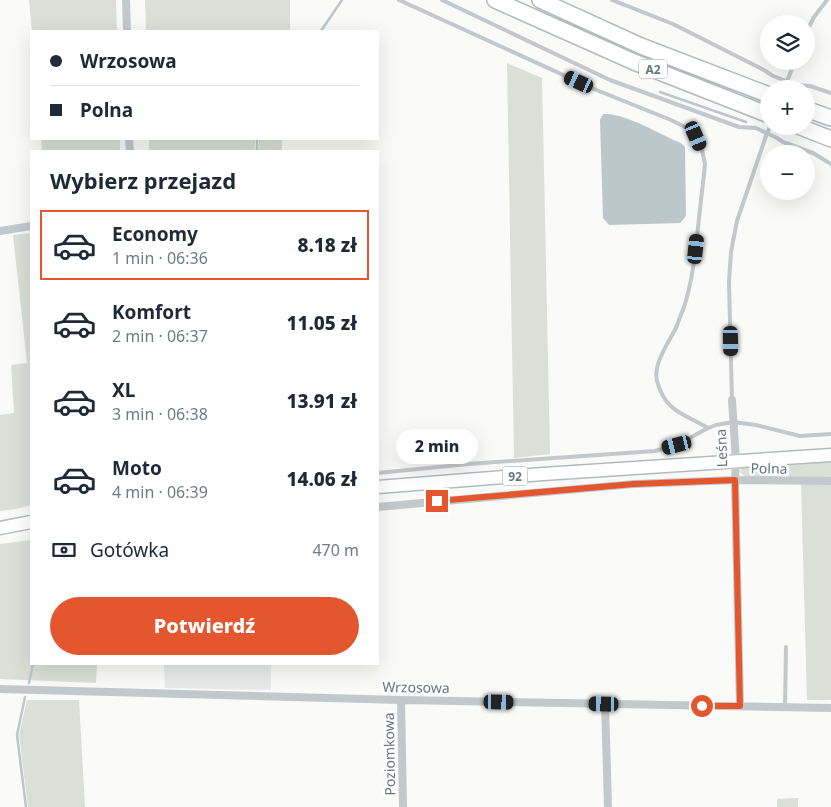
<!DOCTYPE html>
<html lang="pl">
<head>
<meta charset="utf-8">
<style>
	body { margin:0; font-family:"Noto Sans",sans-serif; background:#f6f6f7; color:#1f2937; height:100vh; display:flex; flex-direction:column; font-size:19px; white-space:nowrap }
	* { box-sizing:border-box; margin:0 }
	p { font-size:16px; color:#747a83 }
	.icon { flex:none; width:28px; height:28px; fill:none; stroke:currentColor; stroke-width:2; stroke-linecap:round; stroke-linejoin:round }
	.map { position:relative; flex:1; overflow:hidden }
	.sheet { position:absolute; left:30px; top:150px; width:349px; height:515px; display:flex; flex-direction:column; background:#fff; border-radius:0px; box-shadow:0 5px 20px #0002 }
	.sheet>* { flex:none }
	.guide { position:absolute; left:30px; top:30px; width:349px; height:110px; border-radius:0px; box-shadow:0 5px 20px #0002; display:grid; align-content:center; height:110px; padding:0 20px; background:#fff }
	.tools { position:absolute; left:760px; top:15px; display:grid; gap:10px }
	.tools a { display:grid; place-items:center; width:55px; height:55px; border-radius:50%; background:#fff; box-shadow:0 5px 20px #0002; font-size:25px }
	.end { position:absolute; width:22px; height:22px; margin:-11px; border:6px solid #e4572e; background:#fff; box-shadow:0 0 0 2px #fff }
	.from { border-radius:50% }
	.bubble { position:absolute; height:35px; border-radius:18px; background:#fff; box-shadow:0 5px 20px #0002; font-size:16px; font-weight:800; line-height:35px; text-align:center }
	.car { position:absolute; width:15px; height:30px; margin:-15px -8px; border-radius:6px; box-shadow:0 0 4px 1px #0007; background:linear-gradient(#222 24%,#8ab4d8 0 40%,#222 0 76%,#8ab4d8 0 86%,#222 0) }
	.guide b { display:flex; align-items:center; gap:18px; height:48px; font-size:19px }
	.guide b+b { border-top:1px solid #e0e1e3 }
	.guide i { width:12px; height:12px; background:#1f2937 }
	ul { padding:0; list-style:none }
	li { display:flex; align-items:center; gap:15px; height:70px; margin:0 10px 8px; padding:0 10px; border:2px solid transparent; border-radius:0px }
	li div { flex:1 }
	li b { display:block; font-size:19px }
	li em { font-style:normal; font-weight:800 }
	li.selected { border-color:#e4572e }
	li>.icon { width:45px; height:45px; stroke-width:1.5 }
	h2 { padding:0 20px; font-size:22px; line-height:60px }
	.pay { display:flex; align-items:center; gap:12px; height:55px; padding:0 20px; font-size:19px }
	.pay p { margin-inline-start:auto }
	.cta { display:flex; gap:10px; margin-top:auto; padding:10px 20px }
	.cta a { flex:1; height:58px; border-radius:30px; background:#e4572e; color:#fff; font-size:20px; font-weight:800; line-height:58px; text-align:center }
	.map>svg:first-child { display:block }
	.built { fill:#e8e9e9 }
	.green { fill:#dadfd7 }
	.water { fill:#bbc7cb }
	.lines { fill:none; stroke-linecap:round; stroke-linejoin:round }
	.stream { stroke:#bbc7cb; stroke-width:2.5 }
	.primary-casing { stroke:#b5babe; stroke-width:15 }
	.highway-casing { stroke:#b4b9bd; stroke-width:18 }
	.lane { stroke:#c3c8cc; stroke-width:4 }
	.street { stroke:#c3c8cc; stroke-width:8 }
	.primary { stroke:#fff; stroke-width:12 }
	.highway { stroke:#fff; stroke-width:15 }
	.lane-bridge { stroke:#c3c8cc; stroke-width:4 }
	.route { stroke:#e4572e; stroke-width:6 }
	.labels { text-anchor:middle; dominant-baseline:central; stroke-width:5; stroke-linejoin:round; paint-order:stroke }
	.shield { fill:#fff; stroke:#939fa8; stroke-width:1 }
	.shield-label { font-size:12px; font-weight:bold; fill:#657683 }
	.street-label { font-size:14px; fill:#657683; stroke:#fff }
</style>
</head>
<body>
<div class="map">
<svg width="831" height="807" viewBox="0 0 831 807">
	<rect width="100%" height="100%" fill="#fafaf8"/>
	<path class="built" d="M164,664H271V690L165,688Z"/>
	<path class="green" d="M29,0H116L117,31H32Z
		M145,0H290V31H146Z
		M507,63L542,78L550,454L514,458Z
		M41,139H120V151H42Z
		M149,139H255V151H149Z
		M259,139H282V151H259Z
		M31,233V401L30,406L31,419V505L16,509L0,511V415L14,413L11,365L27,363L13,235Z
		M831,461V478L745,477L740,472L741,468Z
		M801,484H831V700H807Z
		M31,540V664H97L96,683L0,679V544Z
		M27,700H79L85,807H28L19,735Z
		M798,798V807H777V799Z"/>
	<path class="water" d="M603,114C624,112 661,135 681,143L685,147L686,216L680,223L609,225L603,218L600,120Z"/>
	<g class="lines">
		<path class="stream" d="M321,31L342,0
			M660,92L746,122
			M257,139V151
			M29,683L33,664
			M25,697L17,735L26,807"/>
		<defs>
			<path id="primary" d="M378,487L543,474L831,455
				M0,528L31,522"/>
			<path id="highway" d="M495,0L634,62L769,115
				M540,0L641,46L769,95
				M806,109L831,118
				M798,126L831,139"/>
		</defs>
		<use href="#primary" class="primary-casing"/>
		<use href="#highway" class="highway-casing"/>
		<path class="lane" d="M399,0L594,89L671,120L687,128L696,136L702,150L705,164C703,185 700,207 698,228C695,256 692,284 683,310C680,316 678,323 676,328C668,343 653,364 657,381C665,412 685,414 708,428
			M442,0L610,80L739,127L756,128L777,138L783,142L813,153L831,164
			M612,0L673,24L764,70L773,76L797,85L810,86L831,93
			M806,33L814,17L827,0
			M788,79L795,61
			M732,400L729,282L731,252L737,221L766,136
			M378,473L468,464L655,451L677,445L708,428L716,425L733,422L756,425L800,436L831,434
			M785,708L786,647"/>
		<path class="street" d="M126,0L127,31
			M129,139L130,151
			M0,231L31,226
			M732,400L736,461L735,480L740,706
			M378,507L634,484L735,480L831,481
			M0,689L401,700L831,708
			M401,700L403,807
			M605,704L608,807"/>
		<use href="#primary" class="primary"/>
		<use href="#highway" class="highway"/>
		<path class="lane-bridge" d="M784,89L788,79
			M766,136L770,126"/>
	</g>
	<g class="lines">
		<path class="route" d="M437,501L634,484L735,480L740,706H702"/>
	</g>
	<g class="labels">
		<g class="shield">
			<rect x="639" y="59.5" width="28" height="19" rx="4"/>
			<rect x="502.5" y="466.5" width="25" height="19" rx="4"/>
		</g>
		<g class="shield-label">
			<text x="653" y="69">A2</text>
			<text x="515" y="476">92</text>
		</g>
		<g class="street-label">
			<text transform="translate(721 448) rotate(-92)">Leśna</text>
			<text transform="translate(769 468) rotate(1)">Polna</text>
			<text transform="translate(416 687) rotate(1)">Wrzosowa</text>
			<text transform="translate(389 754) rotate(-91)">Poziomkowa</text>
		</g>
	</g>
</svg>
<div class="tools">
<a><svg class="icon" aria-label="layers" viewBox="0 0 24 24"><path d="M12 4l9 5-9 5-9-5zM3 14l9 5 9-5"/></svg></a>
<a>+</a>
<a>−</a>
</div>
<i class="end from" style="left:702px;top:706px"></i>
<i class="end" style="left:437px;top:501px"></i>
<div class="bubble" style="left:396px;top:429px;width:82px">2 min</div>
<i class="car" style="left:579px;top:82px;rotate:295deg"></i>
<i class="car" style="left:696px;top:136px;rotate:157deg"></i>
<i class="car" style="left:696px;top:249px;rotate:6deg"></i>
<i class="car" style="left:731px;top:341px;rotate:179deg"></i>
<i class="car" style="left:677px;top:445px;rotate:256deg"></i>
<i class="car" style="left:499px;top:702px;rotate:91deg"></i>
<i class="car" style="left:604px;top:704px;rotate:271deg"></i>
<div class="guide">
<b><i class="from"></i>Wrzosowa</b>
<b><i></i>Polna</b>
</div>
<section class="sheet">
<h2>Wybierz przejazd</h2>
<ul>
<li class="selected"><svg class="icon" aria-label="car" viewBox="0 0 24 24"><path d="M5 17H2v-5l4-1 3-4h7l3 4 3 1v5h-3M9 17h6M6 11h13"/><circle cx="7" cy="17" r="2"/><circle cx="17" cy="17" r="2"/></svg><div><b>Economy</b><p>1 min · 06:36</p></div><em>8.18 zł</em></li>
<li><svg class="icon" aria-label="car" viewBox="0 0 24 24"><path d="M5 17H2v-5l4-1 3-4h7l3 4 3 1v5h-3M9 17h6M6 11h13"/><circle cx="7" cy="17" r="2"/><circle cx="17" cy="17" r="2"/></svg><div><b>Komfort</b><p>2 min · 06:37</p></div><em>11.05 zł</em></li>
<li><svg class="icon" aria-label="car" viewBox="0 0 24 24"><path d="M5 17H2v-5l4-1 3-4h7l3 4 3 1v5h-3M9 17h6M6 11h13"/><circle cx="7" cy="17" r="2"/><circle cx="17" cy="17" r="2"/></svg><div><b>XL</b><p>3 min · 06:38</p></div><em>13.91 zł</em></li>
<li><svg class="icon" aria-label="car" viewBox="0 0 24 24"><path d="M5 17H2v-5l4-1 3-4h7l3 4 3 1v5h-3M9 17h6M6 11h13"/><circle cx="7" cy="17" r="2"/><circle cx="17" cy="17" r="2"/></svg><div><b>Moto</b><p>4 min · 06:39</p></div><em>14.06 zł</em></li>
</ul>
<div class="pay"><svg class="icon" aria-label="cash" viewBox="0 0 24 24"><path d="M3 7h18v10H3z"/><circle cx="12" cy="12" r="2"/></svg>Gotówka<p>470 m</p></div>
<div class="cta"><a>Potwierdź</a></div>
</section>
</div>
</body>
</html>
